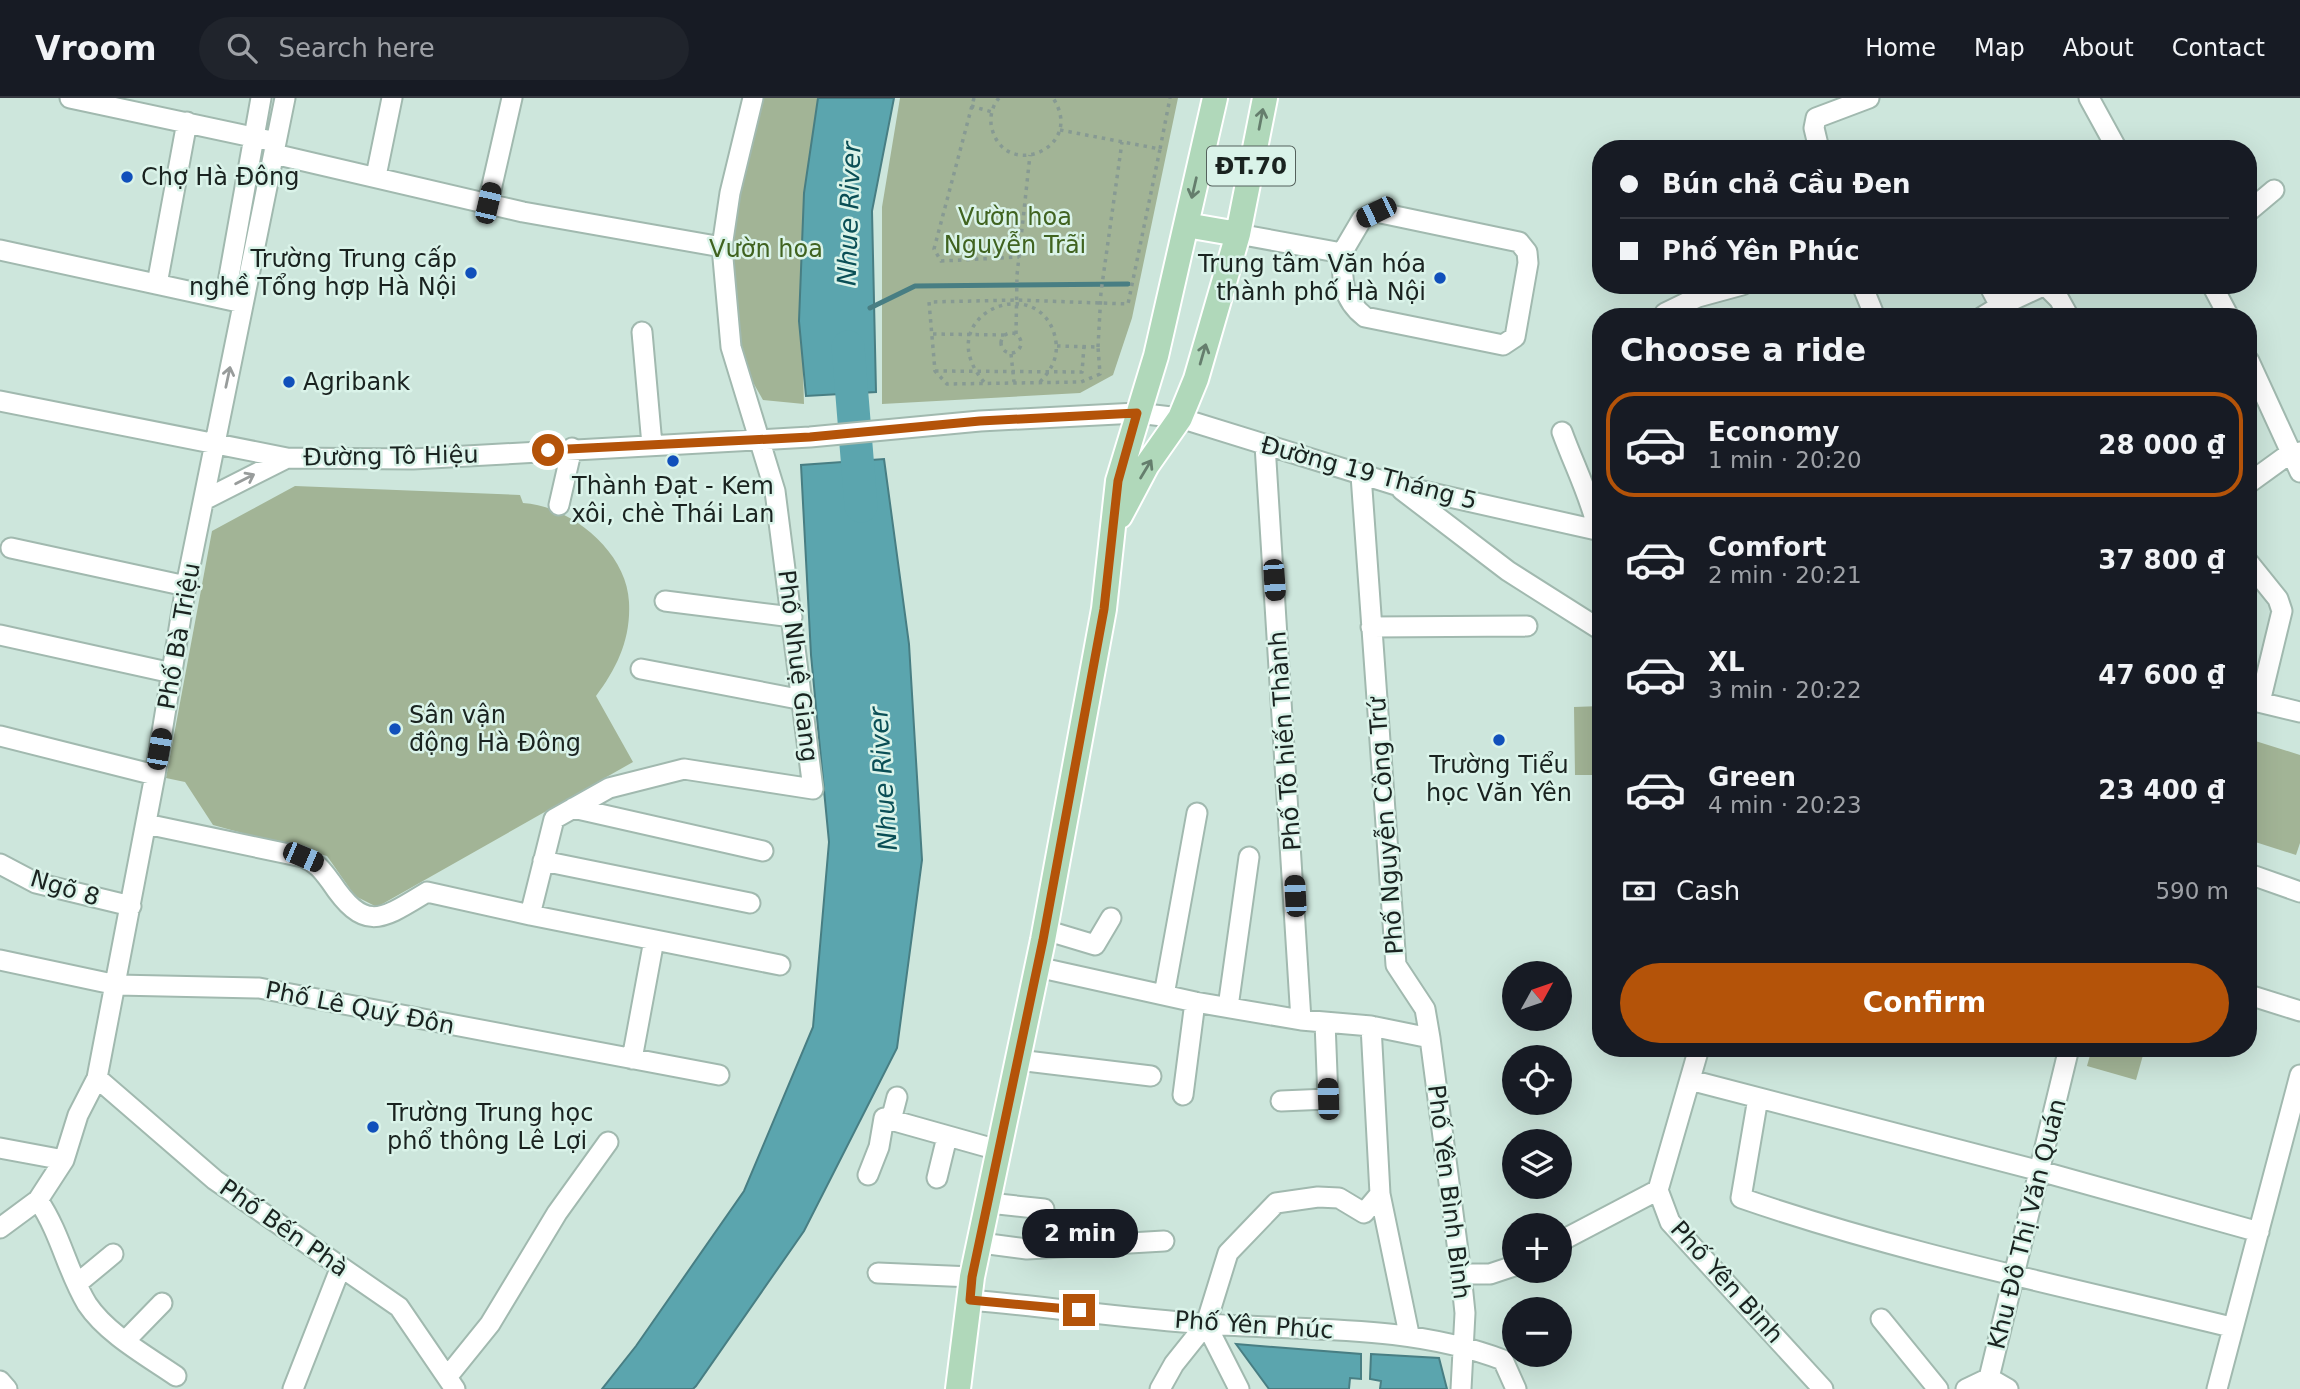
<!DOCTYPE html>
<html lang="en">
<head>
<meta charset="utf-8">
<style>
	body { margin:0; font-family:"DejaVu Sans",sans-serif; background:#20242c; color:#f1f3f6; height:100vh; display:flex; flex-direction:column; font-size:26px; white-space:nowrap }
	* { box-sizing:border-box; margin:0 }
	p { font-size:23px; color:#9ea1a6 }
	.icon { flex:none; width:38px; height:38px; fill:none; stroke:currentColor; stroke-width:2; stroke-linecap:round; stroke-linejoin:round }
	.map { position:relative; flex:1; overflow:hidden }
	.panel { position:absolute; left:1592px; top:210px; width:665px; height:749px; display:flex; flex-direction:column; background:#171b24; border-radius:28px; box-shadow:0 7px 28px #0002 }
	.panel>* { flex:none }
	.hud { position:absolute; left:1592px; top:42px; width:665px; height:154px; border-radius:28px; box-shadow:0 7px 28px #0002; display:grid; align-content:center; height:154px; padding:0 28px; background:#171b24 }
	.needle { width:46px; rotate:50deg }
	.buttons { position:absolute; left:1502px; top:863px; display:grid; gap:14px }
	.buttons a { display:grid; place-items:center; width:70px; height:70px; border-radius:50%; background:#171b24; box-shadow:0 7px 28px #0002; font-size:35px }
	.end { position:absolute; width:32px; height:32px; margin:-16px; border:9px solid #b45309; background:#fff; box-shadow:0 0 0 4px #fff }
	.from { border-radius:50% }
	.bubble { position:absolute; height:49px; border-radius:24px; background:#171b24; box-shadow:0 7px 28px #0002; font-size:23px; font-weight:700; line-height:49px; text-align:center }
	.car { position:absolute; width:21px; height:42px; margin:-21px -10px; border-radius:9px; box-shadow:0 0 5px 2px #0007; background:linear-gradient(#222 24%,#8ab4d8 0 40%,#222 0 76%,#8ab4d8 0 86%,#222 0) }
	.hud b { display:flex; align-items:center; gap:24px; height:66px; font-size:26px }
	.hud b+b { border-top:2px solid #363941 }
	.hud i { width:18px; height:18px; background:#f1f3f6 }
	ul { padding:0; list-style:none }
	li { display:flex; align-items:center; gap:21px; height:105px; margin:0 14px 10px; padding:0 14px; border:4px solid transparent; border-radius:28px }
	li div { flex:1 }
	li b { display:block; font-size:26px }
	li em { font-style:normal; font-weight:700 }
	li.current { border-color:#b45309 }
	li>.icon { width:63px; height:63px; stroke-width:1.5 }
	h2 { padding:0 28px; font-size:32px; line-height:84px }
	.pay { display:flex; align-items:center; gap:18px; height:77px; padding:0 28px; font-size:26px }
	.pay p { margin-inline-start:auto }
	.cta { display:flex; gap:14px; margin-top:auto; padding:14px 28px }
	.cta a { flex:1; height:80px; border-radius:42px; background:#b45309; color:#fff; font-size:28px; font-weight:700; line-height:80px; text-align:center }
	header { display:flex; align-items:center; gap:42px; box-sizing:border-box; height:98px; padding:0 35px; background:#171b24; border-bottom:2px solid #363941 }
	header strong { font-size:33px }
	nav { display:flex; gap:38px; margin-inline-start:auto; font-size:24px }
	.search { width:490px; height:63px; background:#20242c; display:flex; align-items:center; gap:18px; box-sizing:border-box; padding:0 24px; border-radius:38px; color:#9ea1a6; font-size:26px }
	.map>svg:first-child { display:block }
	.green { fill:#a2b496 }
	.water { fill:#5ba5ae; stroke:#487e83; stroke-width:2 }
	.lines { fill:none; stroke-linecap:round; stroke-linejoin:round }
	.stream { stroke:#487e83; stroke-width:5 }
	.river { stroke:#5ba5ae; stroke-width:33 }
	.minor-casing { stroke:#a1b9af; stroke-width:23 }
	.major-casing { stroke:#fff; stroke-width:28 }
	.path { stroke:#879a93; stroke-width:3.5; stroke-dasharray:3.5 5; stroke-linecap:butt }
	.minor { stroke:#fff; stroke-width:19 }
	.major { stroke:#b0d8ba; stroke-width:24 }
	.oneway { stroke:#657e6d }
	.oneway2 { stroke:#989c9b }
	.route { stroke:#b45309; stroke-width:9 }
	.poi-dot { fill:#1050bb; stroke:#daf3e9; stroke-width:2.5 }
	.labels { text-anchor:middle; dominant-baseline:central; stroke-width:5; stroke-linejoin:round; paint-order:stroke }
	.shield { fill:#daf3e9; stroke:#54615c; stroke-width:2 }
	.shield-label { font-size:23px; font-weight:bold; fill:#1a2320 }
	.poi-label { font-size:24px; fill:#1a2320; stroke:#daf3e9; text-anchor:start }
	.park-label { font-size:24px; fill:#406320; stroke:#daf3e9 }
	.street-label { font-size:24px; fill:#1a2320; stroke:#daf3e9 }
	.water-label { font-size:26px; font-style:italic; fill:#0a4e55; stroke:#daf3e9 }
</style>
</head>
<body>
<header>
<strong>Vroom</strong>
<div class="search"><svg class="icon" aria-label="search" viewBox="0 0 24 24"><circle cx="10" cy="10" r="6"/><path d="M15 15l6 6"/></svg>Search here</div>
<nav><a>Home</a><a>Map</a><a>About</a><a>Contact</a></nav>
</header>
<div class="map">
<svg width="2300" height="1291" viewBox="0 0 2300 1291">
	<rect width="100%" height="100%" fill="#cde6dc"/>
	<path class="green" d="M758,0H818C801,101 801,204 804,306L763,302L734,251L728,150Z
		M900,0H1178L1132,220L1113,277L1080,295L882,306V109Z
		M295,388L520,397L523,405C571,408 627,454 629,504C631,541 617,570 596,598L633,664L377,809L355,798L327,758L213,727L185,684L166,680L212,433Z
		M1601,608V677H1575L1574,609Z
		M2249,641L2300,657V745L2296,757L2249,742Z
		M2092,950H2145L2136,982L2087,968Z"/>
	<path class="water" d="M818,0H894L872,113L876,294L806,298L799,223L804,95Z
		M884,361L909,546L922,762L897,950L804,1133L696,1288L693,1291H602L636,1248L744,1093L813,929L829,744L811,557L801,367Z
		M1236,1246L1361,1256V1281L1350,1280L1349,1291H1269Z
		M1371,1256L1439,1260L1447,1291H1380L1381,1283L1370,1281Z"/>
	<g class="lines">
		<path class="stream" d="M870,210L915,188L1128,186"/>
		<path class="river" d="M848,249L861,408"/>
		<defs>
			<path id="minor" d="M70,0L276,44
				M2089,0L2117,51
				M1819,51L1814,30L1816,20L1869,0
				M274,56L523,114L722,149
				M376,78L392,0
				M488,105L512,0
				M2249,113L2274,92
				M1238,136L1342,155L1362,121L1376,114L1519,144L1527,154L1528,165L1515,239L1503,247L1365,219C1342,201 1342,182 1342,155
				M0,152L243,205
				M157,186L187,24
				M1862,187L1875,219
				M1989,187L2000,208L2045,187L2059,201L2069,219
				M2212,187L2229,219
				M225,201L261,0
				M1665,215L1698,199L1742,187
				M1982,219L2000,208
				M642,234L652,347
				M2249,263L2300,374
				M0,303L287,360L413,361L810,339L980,323L1137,315L1180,320L1396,387L1601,433
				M1562,334C1574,367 1590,398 1598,432
				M1265,347L1301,922
				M1361,377L1396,867L1425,911L1430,940L1461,1176L1465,1215L1461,1291
				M2249,385L2289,356L2300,354
				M1402,392L1508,473L1601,532
				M204,402L287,360
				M559,407L572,350
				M11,450L186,488
				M2249,465L2278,501L2282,513L2260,604
				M665,503L792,519
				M1371,529L1527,528
				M0,537L172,575
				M641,571L803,602
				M2250,602L2300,614
				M0,638L155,677
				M573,710L763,753
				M146,726L303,759C317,765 322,772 331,784C365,835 381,822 427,794L530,817L554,721L609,690L684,671L813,691L775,393L731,249L722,149L730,95L753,0
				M543,763L750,805
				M0,766L36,785L131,808
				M2249,776L2300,794
				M530,817L780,867
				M1045,832L1095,847L1111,820
				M0,862L117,887L259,890L719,977
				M1037,869L1195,904L1301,922L1371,928L1430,940
				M1164,897L1197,715
				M2249,897L2300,913
				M1228,909L1249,759
				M1371,928L1380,1096L1409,1236
				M632,961L654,842
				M1018,962L1151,978
				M97,980L215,1082L399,1209L455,1291
				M1690,982L2040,1073L2259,1134
				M1183,997L1195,904
				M1758,1000L1741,1100C1900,1155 2068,1189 2231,1229
				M1281,1003L1328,1001L1325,924
				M891,1022L897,999
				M0,1050L64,1062
				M868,1077L879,1049L884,1020L998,1052
				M937,1080L947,1039
				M1658,1092L1670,1124L1823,1291
				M1658,1092L1699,950
				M38,1102C61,1136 67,1173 87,1206C107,1236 147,1258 176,1278
				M989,1105L1044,1111
				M0,1130L38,1102L64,1062L78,1017L97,980L155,677L186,488L285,0
				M1559,1144L1658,1092
				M981,1145L1027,1151L1164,1143
				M878,1175L972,1179
				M1461,1176H1490L1514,1168
				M78,1185L113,1156
				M970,1202C1050,1209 1129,1221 1208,1226C1308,1233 1408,1226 1503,1262L1516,1291
				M1881,1221L1938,1291
				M1206,1226L1239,1291
				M126,1242L162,1205
				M448,1278L490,1226L557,1115L608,1044
				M1989,1280L2069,950
				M1989,1280L2008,1291
				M0,1283L7,1291
				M293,1291L340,1171
				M1160,1291L1174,1266L1206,1226L1228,1155L1276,1105L1318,1099L1339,1100L1364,1115L1380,1096
				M1966,1291L1989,1280
				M2217,1291L2300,977"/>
			<path id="major" d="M1186,127L1238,136
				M1120,418L1147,367L1180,320L1196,281L1238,136L1265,0
				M958,1291L972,1179L1043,842L1104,511L1118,383L1156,258L1215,0"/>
		</defs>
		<use href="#minor" class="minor-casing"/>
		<use href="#major" class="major-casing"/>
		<path class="path" d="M974,0L934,151L941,163L1019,159
			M999,0C992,8 989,20 992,31C1006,83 1086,50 1053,0
			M971,8L992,14
			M1060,32L1160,51L1170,0
			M1001 245a10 10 0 1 1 20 0a10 10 0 1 1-20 0Z
			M933,236L1005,237
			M1016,236L1017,177L1030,57
			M1057,248L1098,249L1100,276L1081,284L947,286L935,273L929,204L1018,202L1128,206L1160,51
			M1098,249L1101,194L1122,44
			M1011,256L1014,284
			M935,273L1082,274L1084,248
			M984,284C929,219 1034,173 1054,235C1060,255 1054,269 1040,284"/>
		<use href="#minor" class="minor"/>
		<use href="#major" class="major"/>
	</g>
	<defs><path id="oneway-shaft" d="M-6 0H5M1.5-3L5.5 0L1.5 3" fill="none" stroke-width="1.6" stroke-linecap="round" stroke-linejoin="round" transform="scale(1.75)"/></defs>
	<g class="oneway">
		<use href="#oneway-shaft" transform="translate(1261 21) rotate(-79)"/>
		<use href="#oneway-shaft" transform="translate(1194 90) rotate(103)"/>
		<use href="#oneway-shaft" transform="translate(1203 256) rotate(-74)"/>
		<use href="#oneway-shaft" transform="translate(1146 371) rotate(-59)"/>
	</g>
	<g class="oneway2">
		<use href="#oneway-shaft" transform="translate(228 279) rotate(-78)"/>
		<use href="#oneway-shaft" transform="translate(245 381) rotate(-27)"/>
	</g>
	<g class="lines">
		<path class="route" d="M548,352L810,339L980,323L1137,315L1118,383L1104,511L1043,842L972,1179L970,1202L1079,1212"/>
	</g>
	<g class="poi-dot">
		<circle cx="127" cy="79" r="7"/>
		<circle cx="471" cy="175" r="7"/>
		<circle cx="1440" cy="180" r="7"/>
		<circle cx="289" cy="284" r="7"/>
		<circle cx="673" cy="363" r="7"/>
		<circle cx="395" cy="631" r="7"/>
		<circle cx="1499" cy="642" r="7"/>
		<circle cx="373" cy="1029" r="7"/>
	</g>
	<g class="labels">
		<rect class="shield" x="1207" y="48.5" width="88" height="39" rx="5"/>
		<g class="shield-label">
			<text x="1251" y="68">ĐT.70</text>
		</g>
		<g class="poi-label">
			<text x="141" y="79">Chợ Hà Đông</text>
			<text x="457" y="161" text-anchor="end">Trường Trung cấp<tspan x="457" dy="28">nghề Tổng hợp Hà Nội</tspan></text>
			<text x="1426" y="166" text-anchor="end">Trung tâm Văn hóa<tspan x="1426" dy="28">thành phố Hà Nội</tspan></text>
			<text x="303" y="284">Agribank</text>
			<text x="673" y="388" text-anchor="middle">Thành Đạt - Kem<tspan x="673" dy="28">xôi, chè Thái Lan</tspan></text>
			<text x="409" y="617">Sân vận<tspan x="409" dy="28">động Hà Đông</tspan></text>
			<text x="1499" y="667" text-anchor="middle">Trường Tiểu<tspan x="1499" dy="28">học Văn Yên</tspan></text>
			<text x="387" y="1015">Trường Trung học<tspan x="387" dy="28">phổ thông Lê Lợi</tspan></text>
		</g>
		<g class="park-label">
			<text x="1015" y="119">Vườn hoa<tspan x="1015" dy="28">Nguyễn Trãi</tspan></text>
			<text x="766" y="151">Vườn hoa</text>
		</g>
		<g class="street-label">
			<text transform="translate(391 358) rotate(-1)">Đường Tô Hiệu</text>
			<text transform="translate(1369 375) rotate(15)">Đường 19 Tháng 5</text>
			<text transform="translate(179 538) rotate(-80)">Phố Bà Triệu</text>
			<text transform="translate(798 568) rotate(83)">Phố Nhuệ Giang</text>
			<text transform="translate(1285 643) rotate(-94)">Phố Tô hiến Thành</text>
			<text transform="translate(1386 728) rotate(-94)">Phố Nguyễn Công Trứ</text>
			<text transform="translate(65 790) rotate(17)">Ngõ 8</text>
			<text transform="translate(360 910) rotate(11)">Phố Lê Quý Đôn</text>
			<text transform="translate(1449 1094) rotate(83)">Phố Yên Bình Bình</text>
			<text transform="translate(2027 1126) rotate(-76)">Khu Đô Thị Văn Quán</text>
			<text transform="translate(284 1130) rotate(35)">Phố Bến Phà</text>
			<text transform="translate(1727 1184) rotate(48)">Phố Yên Bình</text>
			<text transform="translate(1254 1227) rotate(4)">Phố Yên Phúc</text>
		</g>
		<g class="water-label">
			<text transform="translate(849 116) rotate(-88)">Nhue River</text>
			<text transform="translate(883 681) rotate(-94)">Nhue River</text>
		</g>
	</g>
</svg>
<div class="buttons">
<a><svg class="needle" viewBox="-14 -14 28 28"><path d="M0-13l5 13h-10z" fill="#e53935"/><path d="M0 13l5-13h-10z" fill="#9ea1a6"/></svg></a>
<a><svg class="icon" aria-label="locate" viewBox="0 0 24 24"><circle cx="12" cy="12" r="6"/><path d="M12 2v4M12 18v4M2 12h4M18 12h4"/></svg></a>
<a><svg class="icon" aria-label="layers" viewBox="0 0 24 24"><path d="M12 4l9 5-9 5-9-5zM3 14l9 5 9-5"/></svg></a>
<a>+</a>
<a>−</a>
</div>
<i class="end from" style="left:548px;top:352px"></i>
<i class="end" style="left:1079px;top:1212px"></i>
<div class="bubble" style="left:1022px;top:1111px;width:116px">2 min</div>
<i class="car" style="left:488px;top:105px;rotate:13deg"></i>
<i class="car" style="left:1376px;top:114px;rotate:244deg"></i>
<i class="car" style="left:1274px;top:482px;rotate:176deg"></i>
<i class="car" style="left:159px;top:651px;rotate:10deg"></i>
<i class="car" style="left:303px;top:759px;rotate:113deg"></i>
<i class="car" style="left:1295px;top:798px;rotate:357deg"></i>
<i class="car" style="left:1328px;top:1001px;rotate:358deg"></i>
<div class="hud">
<b><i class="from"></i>Bún chả Cầu Đen</b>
<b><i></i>Phố Yên Phúc</b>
</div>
<section class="panel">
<h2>Choose a ride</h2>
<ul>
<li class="current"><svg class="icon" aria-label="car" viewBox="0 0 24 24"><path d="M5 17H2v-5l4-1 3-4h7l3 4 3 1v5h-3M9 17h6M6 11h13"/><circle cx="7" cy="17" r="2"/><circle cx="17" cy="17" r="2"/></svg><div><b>Economy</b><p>1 min · 20:20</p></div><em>28 000 ₫</em></li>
<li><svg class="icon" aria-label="car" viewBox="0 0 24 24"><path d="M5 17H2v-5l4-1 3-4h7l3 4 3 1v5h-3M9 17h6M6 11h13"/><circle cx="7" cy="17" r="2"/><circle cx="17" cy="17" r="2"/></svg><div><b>Comfort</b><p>2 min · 20:21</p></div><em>37 800 ₫</em></li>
<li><svg class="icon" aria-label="car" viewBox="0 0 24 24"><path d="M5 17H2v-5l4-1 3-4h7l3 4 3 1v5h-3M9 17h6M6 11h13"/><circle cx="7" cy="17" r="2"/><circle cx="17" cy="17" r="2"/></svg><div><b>XL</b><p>3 min · 20:22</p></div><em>47 600 ₫</em></li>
<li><svg class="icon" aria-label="car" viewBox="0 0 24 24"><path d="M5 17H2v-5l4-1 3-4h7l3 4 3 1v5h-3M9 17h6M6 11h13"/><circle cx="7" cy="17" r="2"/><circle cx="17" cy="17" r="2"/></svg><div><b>Green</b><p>4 min · 20:23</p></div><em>23 400 ₫</em></li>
</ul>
<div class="pay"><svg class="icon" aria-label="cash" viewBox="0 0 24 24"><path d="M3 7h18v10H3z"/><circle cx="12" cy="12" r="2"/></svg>Cash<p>590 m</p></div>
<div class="cta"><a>Confirm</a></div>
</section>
</div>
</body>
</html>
